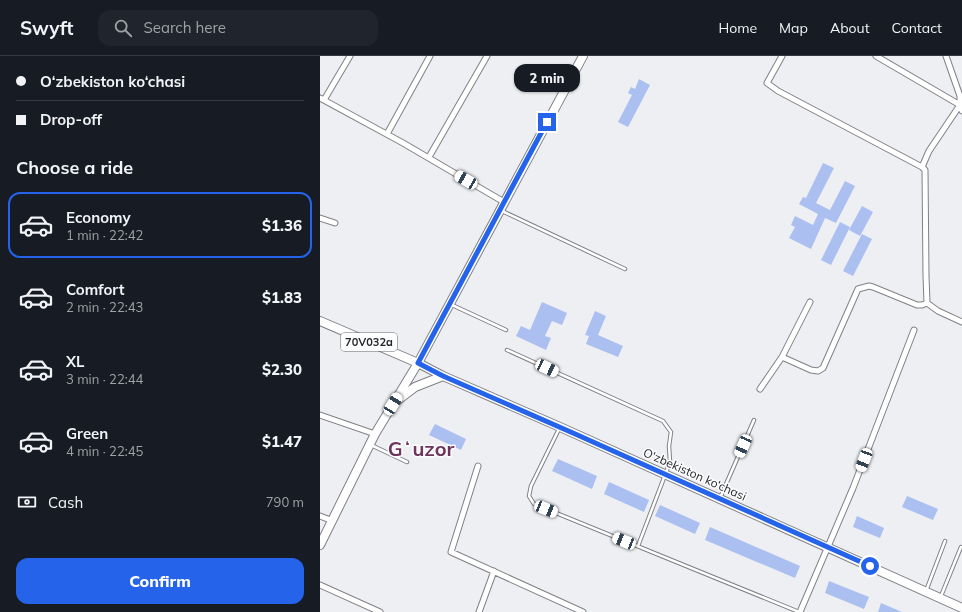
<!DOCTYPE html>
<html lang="en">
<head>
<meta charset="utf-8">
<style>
	body { margin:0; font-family:Mulish,sans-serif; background:#20242c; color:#f1f3f6; height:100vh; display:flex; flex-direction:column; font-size:15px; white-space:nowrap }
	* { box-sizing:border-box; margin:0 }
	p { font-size:13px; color:#9ea1a6 }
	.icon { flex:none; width:22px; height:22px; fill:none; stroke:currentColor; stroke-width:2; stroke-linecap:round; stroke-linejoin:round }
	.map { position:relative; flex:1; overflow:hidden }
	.panel { display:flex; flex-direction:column; background:#171b24; width:320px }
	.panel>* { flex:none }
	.guide { display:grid; align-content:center; height:88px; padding:0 16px; background:#171b24 }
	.end { position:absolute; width:18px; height:18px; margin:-9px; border:5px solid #2563eb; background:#fff; box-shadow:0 0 0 2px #fff }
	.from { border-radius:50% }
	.bubble { position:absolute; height:28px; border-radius:12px; background:#171b24; box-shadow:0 1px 3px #0004; font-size:13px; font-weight:800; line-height:28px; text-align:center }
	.car { position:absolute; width:12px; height:24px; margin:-12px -6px; border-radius:5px; box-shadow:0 0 3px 1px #0007; background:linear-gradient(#fff 24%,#345 0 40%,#fff 0 76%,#345 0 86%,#fff 0) }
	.guide b { display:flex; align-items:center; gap:14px; height:38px; font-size:15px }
	.guide b+b { border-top:1px solid #363941 }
	.guide i { width:10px; height:10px; background:#f1f3f6 }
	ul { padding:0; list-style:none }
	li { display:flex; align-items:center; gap:12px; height:66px; margin:0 8px 6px; padding:0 8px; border:2px solid transparent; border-radius:12px }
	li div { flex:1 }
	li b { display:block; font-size:15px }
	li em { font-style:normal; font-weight:800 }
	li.on { border-color:#2563eb }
	li>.icon { width:36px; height:36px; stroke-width:1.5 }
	h2 { padding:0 16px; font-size:18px; line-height:48px }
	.pay { display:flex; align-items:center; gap:10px; height:44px; padding:0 16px; font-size:15px }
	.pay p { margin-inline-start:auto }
	.action { display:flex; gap:8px; margin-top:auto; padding:8px 16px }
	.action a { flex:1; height:46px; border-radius:12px; background:#2563eb; color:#fff; font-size:16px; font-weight:800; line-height:46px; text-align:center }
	header { display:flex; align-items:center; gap:24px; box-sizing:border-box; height:56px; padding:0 20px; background:#171b24; border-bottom:1px solid #363941 }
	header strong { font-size:19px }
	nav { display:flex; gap:22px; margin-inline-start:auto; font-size:14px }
	.search { width:280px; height:36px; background:#20242c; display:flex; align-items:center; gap:10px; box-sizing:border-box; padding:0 14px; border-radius:12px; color:#9ea1a6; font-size:15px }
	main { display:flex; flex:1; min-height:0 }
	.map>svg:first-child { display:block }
	.building { fill:#abbff1 }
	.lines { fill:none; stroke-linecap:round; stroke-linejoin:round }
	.lane-casing { stroke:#808185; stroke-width:4.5 }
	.street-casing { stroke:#808185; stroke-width:7 }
	.primary-casing { stroke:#808185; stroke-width:10 }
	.lane { stroke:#fff; stroke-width:2.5 }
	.street { stroke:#fff; stroke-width:5 }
	.primary { stroke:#fff; stroke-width:8 }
	.route { stroke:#2563eb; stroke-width:5 }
	.labels { text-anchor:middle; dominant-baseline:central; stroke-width:3; stroke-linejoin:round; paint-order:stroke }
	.shield { fill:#fcfdff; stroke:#666668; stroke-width:1 }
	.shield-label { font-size:11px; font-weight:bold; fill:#262628 }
	.street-label { font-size:12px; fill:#262628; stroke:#fcfdff }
	.town-label { font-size:20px; font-weight:bold; fill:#6f345e; stroke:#fcfdff }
</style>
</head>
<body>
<header>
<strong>Swyft</strong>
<div class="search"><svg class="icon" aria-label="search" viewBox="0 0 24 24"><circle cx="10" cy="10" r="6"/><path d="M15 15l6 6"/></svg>Search here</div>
<nav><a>Home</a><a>Map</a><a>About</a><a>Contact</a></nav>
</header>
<main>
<section class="panel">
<div class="guide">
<b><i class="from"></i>O‘zbekiston ko‘chasi</b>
<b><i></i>Drop-off</b>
</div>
<h2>Choose a ride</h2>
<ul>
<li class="on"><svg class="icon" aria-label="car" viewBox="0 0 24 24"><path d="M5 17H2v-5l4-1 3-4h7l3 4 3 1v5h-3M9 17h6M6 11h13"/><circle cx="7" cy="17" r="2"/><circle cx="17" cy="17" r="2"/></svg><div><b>Economy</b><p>1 min · 22:42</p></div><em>$1.36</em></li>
<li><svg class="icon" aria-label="car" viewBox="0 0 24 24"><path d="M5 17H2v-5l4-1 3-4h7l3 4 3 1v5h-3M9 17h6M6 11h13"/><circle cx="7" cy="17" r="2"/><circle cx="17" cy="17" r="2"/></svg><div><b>Comfort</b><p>2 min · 22:43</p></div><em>$1.83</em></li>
<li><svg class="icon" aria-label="car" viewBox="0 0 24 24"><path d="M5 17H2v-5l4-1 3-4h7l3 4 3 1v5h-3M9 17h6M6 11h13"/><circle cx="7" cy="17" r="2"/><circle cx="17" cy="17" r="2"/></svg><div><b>XL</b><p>3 min · 22:44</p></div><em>$2.30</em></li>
<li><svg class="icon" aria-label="car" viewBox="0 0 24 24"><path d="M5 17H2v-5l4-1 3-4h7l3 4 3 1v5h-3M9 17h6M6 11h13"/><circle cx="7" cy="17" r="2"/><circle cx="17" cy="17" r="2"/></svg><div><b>Green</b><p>4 min · 22:45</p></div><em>$1.47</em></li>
</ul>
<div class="pay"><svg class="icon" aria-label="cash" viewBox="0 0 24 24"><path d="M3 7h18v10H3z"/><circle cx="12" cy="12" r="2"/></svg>Cash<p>790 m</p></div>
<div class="action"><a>Confirm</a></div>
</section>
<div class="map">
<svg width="642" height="556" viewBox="0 0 642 556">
	<rect width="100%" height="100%" fill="#eeeff3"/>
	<path class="building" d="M319,23L330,29L308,71L298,66L312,39L308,37L311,31L315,33Z
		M503,107L514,112L496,147L510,154L525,125L535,130L516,167L505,162L491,193L469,182L475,171L471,169L475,160L493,169L498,158L479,148L483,141L486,142Z
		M542,150L553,156L540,180L529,174Z
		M520,166L530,171L511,209L501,204Z
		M542,178L552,183L533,220L523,215Z
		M222,246L247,257L242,269L232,265L225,280L231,282L226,294L196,280L201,270L210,274Z
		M275,255L286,260L278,279L303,290L298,301L266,288L269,280L265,279Z
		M115,368L146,383L141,394L109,379Z
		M238,403L277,420L272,433L232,415Z
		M289,426L329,444L324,456L284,438Z
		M587,440L618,453L613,464L582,451Z
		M340,449L380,467L375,478L335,460Z
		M537,460L564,472L560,482L533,471Z
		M390,471L480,510L475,522L385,484Z
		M509,525L549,541L544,553L505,537Z
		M561,547L582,556H558Z"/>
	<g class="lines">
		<defs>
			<path id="lane" d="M182,155L305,213
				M132,249L186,274
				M187,294L343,365L351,376L349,390L350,406L318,490
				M239,373L211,430L209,440L214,448L479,556
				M51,389L87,406
				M400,442L434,364
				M606,535L625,485
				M621,540L641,491"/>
			<path id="street" d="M462,0L447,27L458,35L602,111L609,95L640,49
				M556,0L640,49
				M626,0L640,40V49L642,55
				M0,42L83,87L184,146
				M4,44L30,0
				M67,78L110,0
				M109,101L167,0
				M602,111L605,114L606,220L607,247L618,255L642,266
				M0,162L15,167
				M462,301L491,314L498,315L503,312L538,233L549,230L553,231L597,249H602L607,247
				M440,333L462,301L490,246
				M0,359L55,378
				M158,410L131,496L263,556
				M0,460L13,465
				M0,529L60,556
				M159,556L174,515
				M480,556L533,432L594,274"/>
			<path id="primary" d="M0,265L98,307L123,320L240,371L642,552
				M78,344L95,331L123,320
				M0,489L55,378L98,307L263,0"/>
		</defs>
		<use href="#lane" class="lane-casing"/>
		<use href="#street" class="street-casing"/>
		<use href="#primary" class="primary-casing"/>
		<use href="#lane" class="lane"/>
		<use href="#street" class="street"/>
		<use href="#primary" class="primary"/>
	</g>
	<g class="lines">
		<path class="route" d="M227,66L98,307L123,320L253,377L550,510"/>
	</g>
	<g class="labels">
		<rect class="shield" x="21" y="277" width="56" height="18" rx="3"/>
		<g class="shield-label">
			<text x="49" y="286">70V032a</text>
		</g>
		<g class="street-label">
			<text transform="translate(375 418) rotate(24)">O‘zbekiston ko‘chasi</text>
		</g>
		<g class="town-label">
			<text x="101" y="392">Gʻuzor</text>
		</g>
	</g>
</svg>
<i class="end from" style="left:550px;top:510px"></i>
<i class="end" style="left:227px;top:66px"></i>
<div class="bubble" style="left:194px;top:8px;width:66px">2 min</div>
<i class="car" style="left:146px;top:124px;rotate:300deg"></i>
<i class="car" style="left:227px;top:312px;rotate:115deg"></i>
<i class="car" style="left:73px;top:348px;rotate:31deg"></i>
<i class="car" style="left:423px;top:390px;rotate:204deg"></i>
<i class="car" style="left:544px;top:404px;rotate:201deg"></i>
<i class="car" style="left:226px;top:453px;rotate:112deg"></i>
<i class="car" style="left:304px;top:485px;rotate:292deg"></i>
</div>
</main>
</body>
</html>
